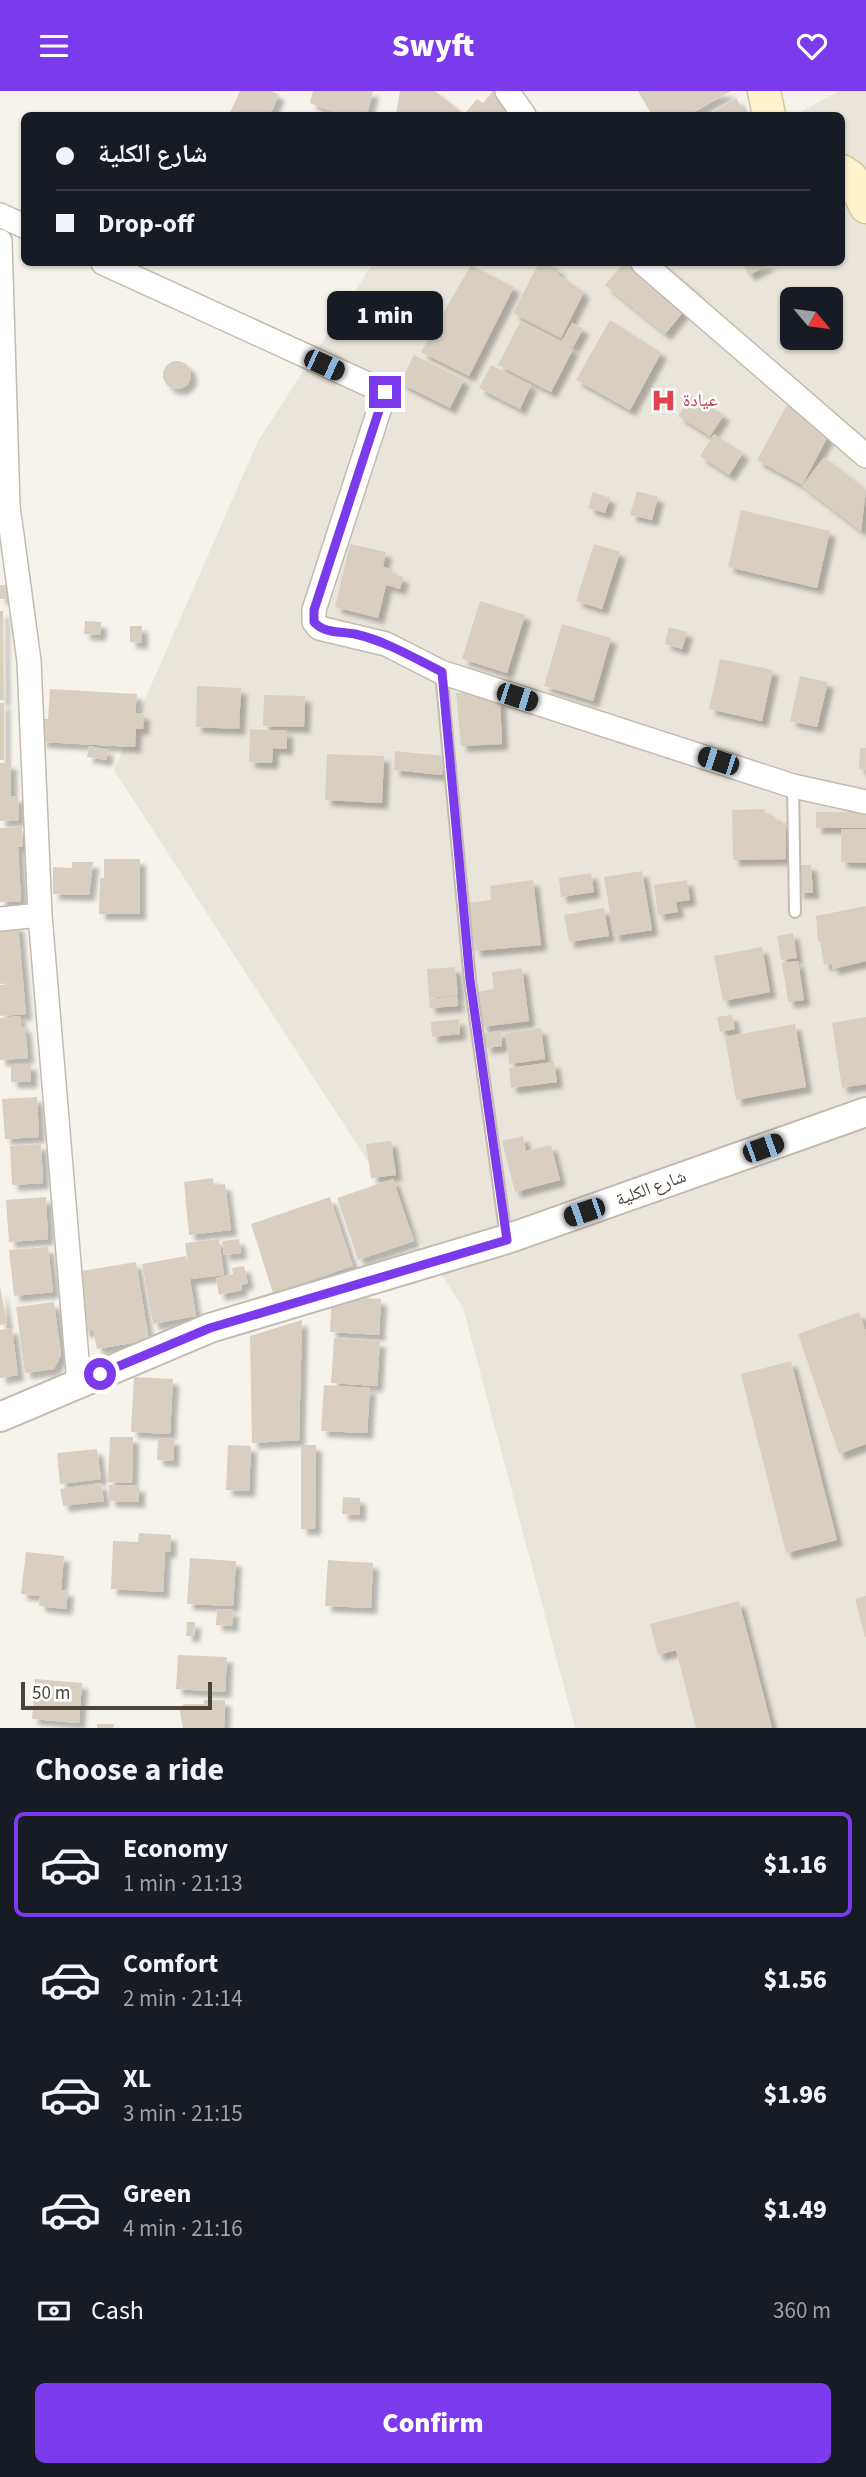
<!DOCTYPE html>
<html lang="en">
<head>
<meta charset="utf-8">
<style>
	body { margin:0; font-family:"Source Sans 3","Noto Naskh Arabic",sans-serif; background:#242831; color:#f1f3f6; height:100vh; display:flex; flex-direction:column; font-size:26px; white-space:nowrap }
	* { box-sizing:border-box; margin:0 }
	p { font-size:23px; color:#9ea1a6 }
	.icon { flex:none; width:38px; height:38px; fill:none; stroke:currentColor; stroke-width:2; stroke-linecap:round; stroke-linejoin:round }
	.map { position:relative; height:1637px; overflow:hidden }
	.details { display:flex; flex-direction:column; background:#171b24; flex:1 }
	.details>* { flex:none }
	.guide { position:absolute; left:21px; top:21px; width:824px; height:154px; border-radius:10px; box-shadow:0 2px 5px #0004; display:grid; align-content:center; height:154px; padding:0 35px; background:#171b24 }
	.needle { width:46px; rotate:119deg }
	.tools { position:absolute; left:780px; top:196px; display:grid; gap:14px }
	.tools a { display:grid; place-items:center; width:63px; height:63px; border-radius:10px; background:#171b24; box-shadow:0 2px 5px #0004; font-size:35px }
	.scale { position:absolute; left:21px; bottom:18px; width:191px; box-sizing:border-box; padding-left:7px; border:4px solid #4b4439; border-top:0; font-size:19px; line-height:24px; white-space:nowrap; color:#4b4439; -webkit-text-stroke:5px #fff; paint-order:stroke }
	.end { position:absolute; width:32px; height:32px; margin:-16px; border:9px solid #7c3aed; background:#fff; box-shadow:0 0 0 4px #fff }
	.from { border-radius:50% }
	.bubble { position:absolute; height:49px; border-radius:10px; background:#171b24; box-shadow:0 2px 5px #0004; font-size:23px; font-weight:800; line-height:49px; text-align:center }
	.car { position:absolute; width:21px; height:42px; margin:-21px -10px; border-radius:9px; box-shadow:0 0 5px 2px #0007; background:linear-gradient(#222 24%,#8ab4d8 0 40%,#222 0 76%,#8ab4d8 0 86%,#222 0) }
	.guide b { display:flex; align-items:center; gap:24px; height:66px; font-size:26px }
	.guide b+b { border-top:2px solid #363941 }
	.guide i { width:18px; height:18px; background:#f1f3f6 }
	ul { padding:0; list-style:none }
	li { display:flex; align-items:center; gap:21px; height:105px; margin:0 14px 10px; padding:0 21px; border:4px solid transparent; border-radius:10px }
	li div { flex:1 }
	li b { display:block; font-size:26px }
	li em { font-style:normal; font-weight:800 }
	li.active { border-color:#7c3aed }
	li>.icon { width:63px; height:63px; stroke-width:1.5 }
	h2 { padding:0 35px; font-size:32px; line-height:84px }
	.pay { display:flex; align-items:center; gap:18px; height:77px; padding:0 35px; font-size:26px }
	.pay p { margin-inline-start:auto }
	.primary-button { display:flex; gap:14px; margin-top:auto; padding:14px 35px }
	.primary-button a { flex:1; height:80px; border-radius:10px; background:#7c3aed; color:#fff; font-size:28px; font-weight:800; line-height:80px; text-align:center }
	header { display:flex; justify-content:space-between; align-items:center; height:91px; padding:0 35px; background:#7c3aed; color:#fff; font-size:32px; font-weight:800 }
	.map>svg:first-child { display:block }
	.residential { fill:#eae5da; fill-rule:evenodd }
	.building { fill:#d8cfc1; filter:url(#shadow) }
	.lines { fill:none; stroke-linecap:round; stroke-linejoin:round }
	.service-casing { stroke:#c2bbae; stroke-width:14 }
	.minor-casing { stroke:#c2bbae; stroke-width:26 }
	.tertiary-casing { stroke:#c2bbae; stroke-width:32 }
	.secondary-casing { stroke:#d6c79b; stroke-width:35 }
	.service { stroke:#fff; stroke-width:10 }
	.minor { stroke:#fff; stroke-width:23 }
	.tertiary { stroke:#fff; stroke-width:28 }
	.secondary { stroke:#fff3cd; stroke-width:32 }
	.route { stroke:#7c3aed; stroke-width:9 }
	.labels { text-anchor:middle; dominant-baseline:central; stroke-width:5; stroke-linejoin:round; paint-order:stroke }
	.health-label { font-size:18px; fill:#be3a42; stroke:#fff; text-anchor:start }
	.street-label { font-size:18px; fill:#4b4439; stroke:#fff }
</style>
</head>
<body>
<header><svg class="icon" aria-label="menu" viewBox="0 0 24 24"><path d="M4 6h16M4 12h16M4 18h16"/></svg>Swyft<svg class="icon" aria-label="heart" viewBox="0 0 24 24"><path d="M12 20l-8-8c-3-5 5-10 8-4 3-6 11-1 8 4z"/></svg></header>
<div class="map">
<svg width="866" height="1637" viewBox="0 0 866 1637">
	<defs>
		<filter id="shadow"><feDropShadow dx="6" dy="6" stdDeviation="2" flood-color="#0004"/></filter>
	</defs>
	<rect width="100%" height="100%" fill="#f6f3ec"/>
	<path class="residential" d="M839,0H866V1637H575L463,1217L114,679L258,350L373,172H842V24H795ZM793,208H831V247H793Z"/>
	<path class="building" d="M240,0H272L279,4L270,24H229Z
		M313,0H373L367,24H340L310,12Z
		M400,0H435L464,23L477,8L483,12L493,0H503L509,5L502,14L512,22L510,24H399L396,22Z
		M638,0H731L689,24H652Z
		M736,7L746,24H707Z
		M539,172L559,178L557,183L584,201L561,247L513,222Z
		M624,172H661L698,203L665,243L605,194Z
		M742,172H771L749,184Z
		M471,174L514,196L469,285L421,261Z
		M610,229L661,262L630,319L576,289Z
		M520,231L573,258L551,301L498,274Z
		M572,232L583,238L573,256L562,250Z
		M414,264L464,289L450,317L400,292Z
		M163 284a14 14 0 1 1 28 0a14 14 0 1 1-28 0Z
		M491,274L531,294L520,318L479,297Z
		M691,304L724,324L710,345L678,325Z
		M787,314L832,338L802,394L757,369Z
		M714,343L743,362L729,384L700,365Z
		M824,366L866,399L861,440L802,395Z
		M637,400L658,406L652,429L630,424Z
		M593,401L610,407L605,422L588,417Z
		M741,419L830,440L817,497L728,476Z
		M350,453L386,461L383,476L390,478L389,482L403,486L400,498L386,494L378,527L335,516Z
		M594,453L620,461L602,518L576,510Z
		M0,494H9V508H0Z
		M480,510L525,524L507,582L462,568Z
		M0,520H3L4,609H0Z
		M85,530L101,531L100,544L84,543Z
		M562,533L611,547L593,610L544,595Z
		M130,535H142V552L130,551Z
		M669,536L687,541L682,558L665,553Z
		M720,568L773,579L762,630L709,618Z
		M800,585L828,591L817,636L790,630Z
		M197,595L241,597L239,638L196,636Z
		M50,598L137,603L135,622L144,623L143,638H136L135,656L41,651L42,628H48Z
		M477,601L478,609L500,608L502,653L461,655L456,602Z
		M264,604L305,605L304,636L263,635Z
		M0,612H4V669H0Z
		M250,638L287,640V658L273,657L272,672L249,671Z
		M89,655L108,659L106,669L87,666Z
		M860,657H866V679L859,678Z
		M395,660L444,665L442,684L394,679Z
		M327,663L384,665L382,712L325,709Z
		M0,672H11V706L18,705L19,729L0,730Z
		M857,717H866V737H816V721H857Z
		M765,718V723L774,725L779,732H786V768L733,769L732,719Z
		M22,736L23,756H18L21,810L0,811V737Z
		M841,738H866V772L841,771Z
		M104,768H140V823H99L100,787H104Z
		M72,771H93L89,804L53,803V776L72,777Z
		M798,774H811L813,802H798Z
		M642,780L652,839L614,845L604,786Z
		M591,782L594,801L561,806L559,787Z
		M533,789L541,854L475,860L468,812L491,809L490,795Z
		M687,789L690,809L676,811L678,821L658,824L654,794Z
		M866,815V870L833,878L831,872L824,874L820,850L818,851L816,825Z
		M604,817L609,845L569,851L564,824Z
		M18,834L26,923L0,925V894L16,892L0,893V835Z
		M793,842L797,867L781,869L777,845Z
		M762,856L770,901L723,910L714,865Z
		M798,870L804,909L788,911L782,872Z
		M455,876L458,904L429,907L427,878Z
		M522,877L529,930L482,936L478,901L494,898L492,881Z
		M457,905L458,915L430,917L429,908Z
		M732,924L735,938L720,941L717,926Z
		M20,925L21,936L25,935L28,967L0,969V927Z
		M866,926V993L842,997L832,932Z
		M459,928L460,943L432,946L431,931Z
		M795,933L806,996L736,1009L725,946Z
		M541,937L545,968L509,973L506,942Z
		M501,940L502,955L486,957L484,942Z
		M554,971L557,991L511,997L509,977Z
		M11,973H31V991H11Z
		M37,1006L39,1046L5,1048L2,1008Z
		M523,1045L526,1060L551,1054L560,1089L515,1101L502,1050Z
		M391,1050L396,1084L371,1087L366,1053Z
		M41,1053L43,1092L12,1094L10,1055Z
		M213,1087L214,1094L225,1093L231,1139L189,1144L184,1091Z
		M393,1088L414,1150L358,1169L337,1107Z
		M46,1106L48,1148L9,1151L6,1109Z
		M330,1106L353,1175L273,1202L251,1133Z
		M219,1148L224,1184L190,1188L196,1225L153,1233L142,1173L186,1165L188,1173L185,1152Z
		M239,1148L241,1162L224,1164L222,1150Z
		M48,1156L53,1201L14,1205L9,1159Z
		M136,1171L149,1249L97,1258L93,1239L84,1241L75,1181Z
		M244,1175L248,1192L241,1194L242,1199L219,1204L216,1187L233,1183L232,1177Z
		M0,1196L7,1233L0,1234Z
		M332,1205L381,1208L379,1244L330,1241Z
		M54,1211L61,1264L54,1278L25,1282L16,1216Z
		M859,1221L866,1241V1353L839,1363L798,1243Z
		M302,1229L299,1349L252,1352L250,1245Z
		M12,1237L18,1284L0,1287V1239Z
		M334,1247L380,1250L377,1295L331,1292Z
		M791,1270L837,1449L786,1462L741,1283Z
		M134,1286L173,1288L170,1343L131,1341Z
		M324,1294L370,1297L367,1342L321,1340Z
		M110,1346H133L132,1392L108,1391Z
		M158,1347L174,1348L173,1370L157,1369Z
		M228,1354L251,1355L249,1400L226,1399Z
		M301,1354H316L315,1438H301Z
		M97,1358L101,1388L60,1393L57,1362Z
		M101,1392L104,1410L63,1415L60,1398Z
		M109,1394L139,1395V1411L109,1410Z
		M343,1406L360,1407V1424L342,1423Z
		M139,1442L171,1444L170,1461H165L163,1501L111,1498L113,1450L138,1451Z
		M26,1461L64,1465L61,1499L68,1500L66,1518L39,1515L40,1505L21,1503Z
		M190,1467L236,1470L233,1515L187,1513Z
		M328,1469L373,1472L371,1517L325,1515Z
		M866,1505V1546H865L855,1508Z
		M739,1510L772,1637H696L676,1559L658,1564L650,1533Z
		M217,1518L233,1519L232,1535L216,1534Z
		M187,1531H195L194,1545H186Z
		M178,1564L227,1566L225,1601L176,1598Z
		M35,1588L82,1592L79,1632L32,1628Z
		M204,1609H225L224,1637H183L179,1617L184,1613H204Z
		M97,1633H114L113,1637H97Z"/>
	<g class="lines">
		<defs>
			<path id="service" d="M441,581L470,889L506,1146
				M793,695L795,821"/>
			<path id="minor" d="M507,0L524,24
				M0,124L24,135
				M0,150L8,415L0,414
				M103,172L385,301L314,519V531L319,537L386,553L441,581L793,695L866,711
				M643,172L866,365
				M8,415L29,570L40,824L79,1293
				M0,828L40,824"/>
			<path id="tertiary" d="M0,1326L210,1237L507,1148L866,1021"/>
			<path id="secondary" d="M764,0L769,24
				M842,80L851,86L866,116"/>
		</defs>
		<use href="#service" class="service-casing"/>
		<use href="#minor" class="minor-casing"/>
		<use href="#tertiary" class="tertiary-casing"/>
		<use href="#secondary" class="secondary-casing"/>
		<use href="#service" class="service"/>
		<use href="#minor" class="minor"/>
		<use href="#tertiary" class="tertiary"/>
		<use href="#secondary" class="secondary"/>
	</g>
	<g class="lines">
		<path class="route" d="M100,1283L210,1237L507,1149L470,889L442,581C414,567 386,550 355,543C340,540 325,543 314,531V519L385,301"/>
	</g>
	<defs>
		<symbol id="hospital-bare" viewBox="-9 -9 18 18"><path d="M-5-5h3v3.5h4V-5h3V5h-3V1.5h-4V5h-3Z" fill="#e0444e" stroke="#fff" stroke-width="2.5" paint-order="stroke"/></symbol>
	</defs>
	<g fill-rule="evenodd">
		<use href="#hospital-bare" x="646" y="292" width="35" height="35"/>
	</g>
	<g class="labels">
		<g class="health-label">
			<text x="683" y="309">عيادة</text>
		</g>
		<g class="street-label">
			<text transform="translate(651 1097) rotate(-20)">شارع الكلية</text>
		</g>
	</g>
</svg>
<div class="tools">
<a><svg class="needle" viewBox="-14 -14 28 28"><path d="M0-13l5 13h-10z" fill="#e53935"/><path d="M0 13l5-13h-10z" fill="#9ea1a6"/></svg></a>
</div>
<div class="scale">50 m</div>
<i class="end from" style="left:100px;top:1283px"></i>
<i class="end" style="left:385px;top:301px"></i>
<div class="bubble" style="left:327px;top:200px;width:116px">1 min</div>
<i class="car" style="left:324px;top:274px;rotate:115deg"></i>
<i class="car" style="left:517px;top:606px;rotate:108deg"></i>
<i class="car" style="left:718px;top:670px;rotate:288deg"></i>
<i class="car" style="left:763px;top:1057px;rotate:70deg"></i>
<i class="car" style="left:584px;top:1121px;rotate:251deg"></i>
<div class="guide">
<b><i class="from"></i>شارع الكلية</b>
<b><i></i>Drop-off</b>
</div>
</div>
<section class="details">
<h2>Choose a ride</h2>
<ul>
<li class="active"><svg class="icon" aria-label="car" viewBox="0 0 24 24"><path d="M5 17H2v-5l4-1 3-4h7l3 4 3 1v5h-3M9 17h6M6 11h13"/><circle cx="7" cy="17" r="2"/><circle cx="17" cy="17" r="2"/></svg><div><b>Economy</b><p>1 min · 21:13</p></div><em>$1.16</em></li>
<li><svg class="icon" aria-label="car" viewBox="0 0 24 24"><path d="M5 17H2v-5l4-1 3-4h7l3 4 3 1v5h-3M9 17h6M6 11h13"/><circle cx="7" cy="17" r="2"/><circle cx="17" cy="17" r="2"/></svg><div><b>Comfort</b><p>2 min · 21:14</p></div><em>$1.56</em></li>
<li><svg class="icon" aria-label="car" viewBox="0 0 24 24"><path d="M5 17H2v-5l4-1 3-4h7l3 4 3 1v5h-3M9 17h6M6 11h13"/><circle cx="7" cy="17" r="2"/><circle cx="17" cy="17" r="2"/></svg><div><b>XL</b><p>3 min · 21:15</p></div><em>$1.96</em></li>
<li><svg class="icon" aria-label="car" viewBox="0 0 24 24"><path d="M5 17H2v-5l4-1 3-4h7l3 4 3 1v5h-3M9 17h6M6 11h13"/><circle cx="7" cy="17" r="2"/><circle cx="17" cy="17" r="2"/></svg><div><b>Green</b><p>4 min · 21:16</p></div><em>$1.49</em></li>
</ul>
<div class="pay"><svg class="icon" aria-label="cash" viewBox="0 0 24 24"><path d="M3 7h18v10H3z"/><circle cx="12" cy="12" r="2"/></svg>Cash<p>360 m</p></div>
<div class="primary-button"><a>Confirm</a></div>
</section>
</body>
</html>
